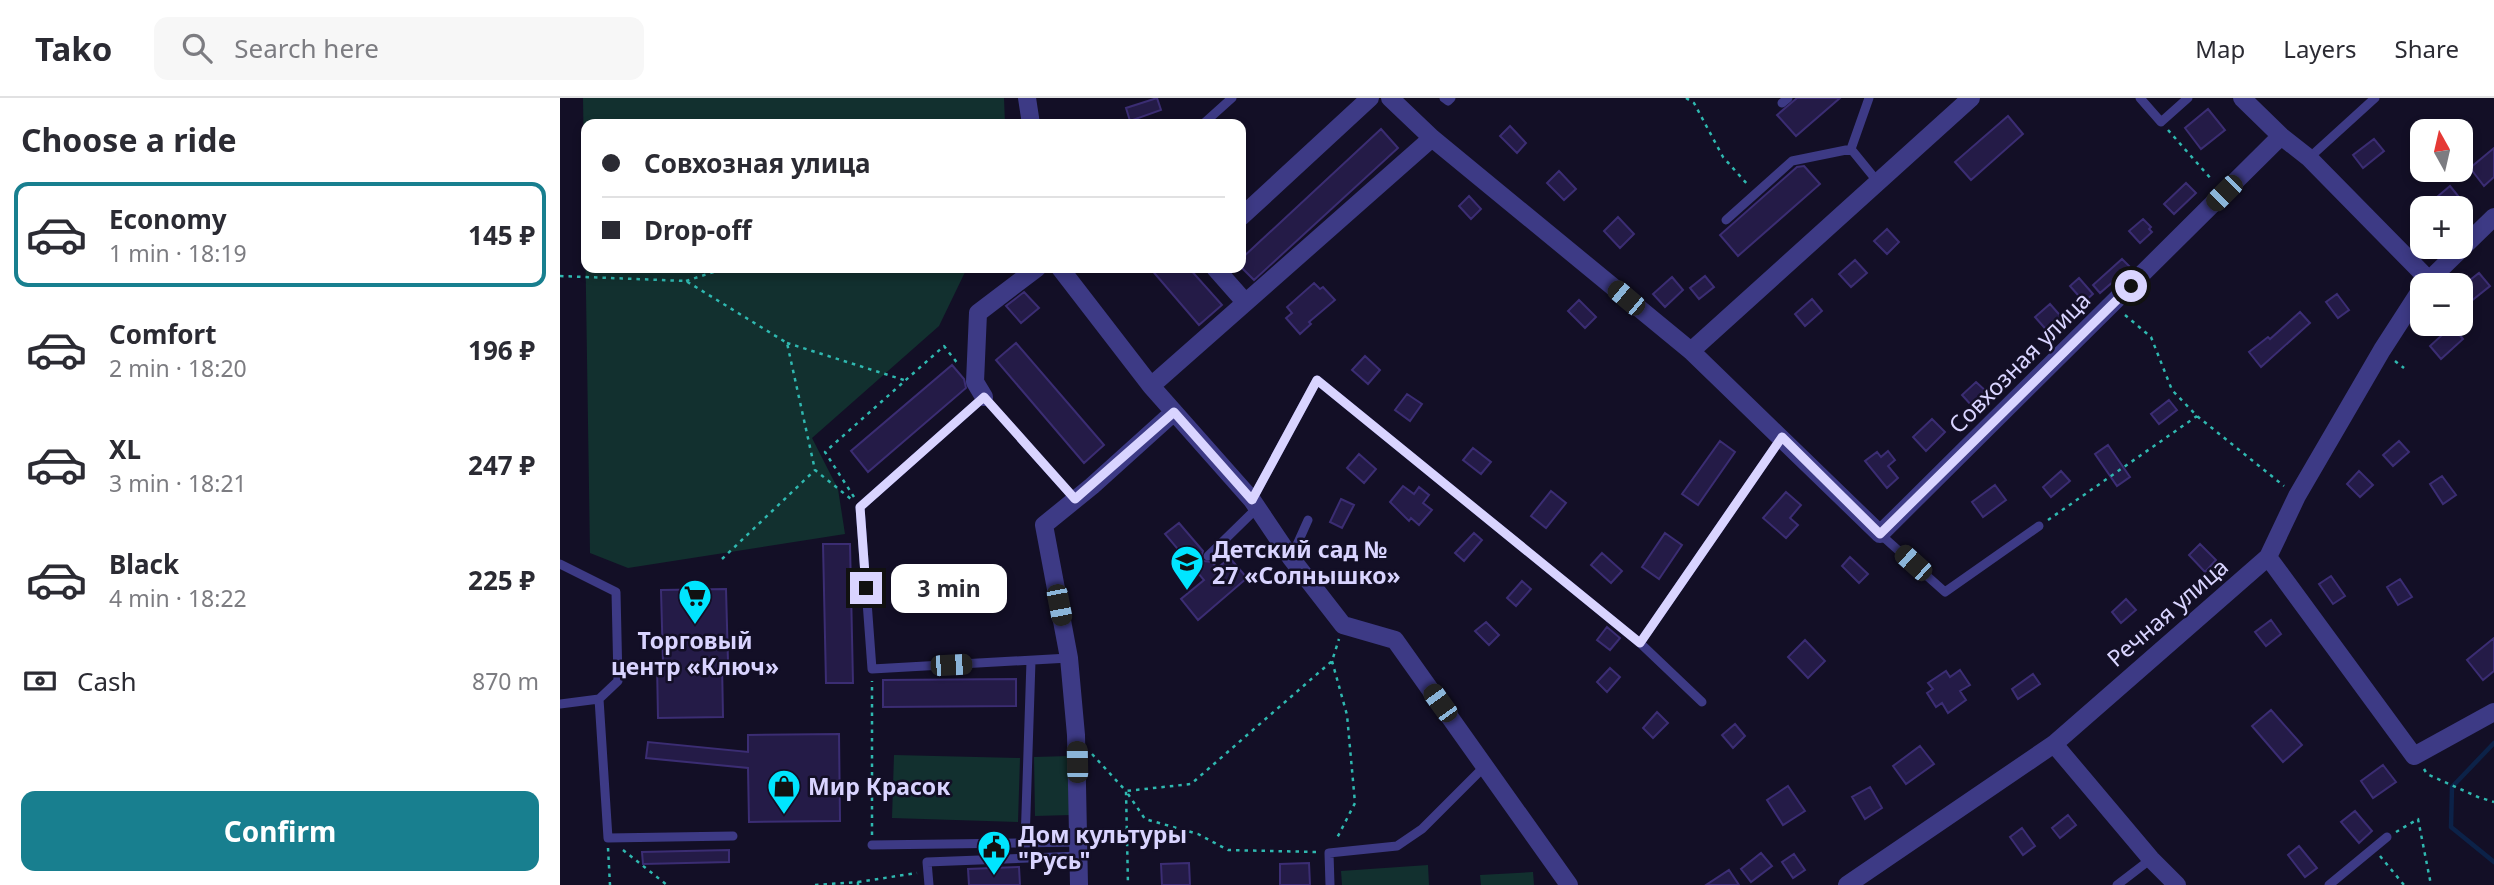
<!DOCTYPE html>
<html lang="en">
<head>
<meta charset="utf-8">
<style>
	body { margin:0; font-family:"Noto Sans",sans-serif; background:#f7f7f7; color:#2b2b33; height:100vh; display:flex; flex-direction:column; font-size:26px; white-space:nowrap }
	* { box-sizing:border-box; margin:0 }
	p { font-size:23px; color:#7c7c81 }
	.icon { flex:none; width:38px; height:38px; fill:none; stroke:currentColor; stroke-width:2; stroke-linecap:round; stroke-linejoin:round }
	.map { position:relative; flex:1; overflow:hidden }
	.details { display:flex; flex-direction:column; background:#fff; width:560px }
	.details>* { flex:none }
	.guide { position:absolute; left:21px; top:21px; width:665px; height:154px; border-radius:14px; box-shadow:0 4px 10px #0003; display:grid; align-content:center; height:154px; padding:0 21px; background:#fff }
	.needle { width:46px; rotate:352deg }
	.tools { position:absolute; left:1850px; top:21px; display:grid; gap:14px }
	.tools a { display:grid; place-items:center; width:63px; height:63px; border-radius:14px; background:#fff; box-shadow:0 4px 10px #0003; font-size:35px }
	.end { position:absolute; width:32px; height:32px; margin:-16px; border:9px solid #d9d4ff; background:#111; box-shadow:0 0 0 4px #111 }
	.from { border-radius:50% }
	.bubble { position:absolute; height:49px; border-radius:14px; background:#fff; box-shadow:0 4px 10px #0003; font-size:23px; font-weight:700; line-height:49px; text-align:center }
	.car { position:absolute; width:21px; height:42px; margin:-21px -10px; border-radius:9px; box-shadow:0 0 5px 2px #0007; background:linear-gradient(#222 24%,#8ab4d8 0 40%,#222 0 76%,#8ab4d8 0 86%,#222 0) }
	.guide b { display:flex; align-items:center; gap:24px; height:66px; font-size:26px }
	.guide b+b { border-top:2px solid #e1e1e2 }
	.guide i { width:18px; height:18px; background:#2b2b33 }
	ul { padding:0; list-style:none }
	li { display:flex; align-items:center; gap:21px; height:105px; margin:0 14px 10px; padding:0 7px; border:4px solid transparent; border-radius:14px }
	li div { flex:1 }
	li b { display:block; font-size:26px }
	li em { font-style:normal; font-weight:700 }
	li.active { border-color:#187f8f }
	li>.icon { width:63px; height:63px; stroke-width:1.5 }
	h2 { padding:0 21px; font-size:32px; line-height:84px }
	.pay { display:flex; align-items:center; gap:18px; height:77px; padding:0 21px; font-size:26px }
	.pay p { margin-inline-start:auto }
	.action { display:flex; gap:14px; margin-top:auto; padding:14px 21px }
	.action a { flex:1; height:80px; border-radius:14px; background:#187f8f; color:#fff; font-size:28px; font-weight:700; line-height:80px; text-align:center }
	header { display:flex; align-items:center; gap:42px; box-sizing:border-box; height:98px; padding:0 35px; background:#fff; border-bottom:2px solid #e1e1e2 }
	header strong { font-size:33px }
	nav { display:flex; gap:38px; margin-inline-start:auto; font-size:24px }
	.search { width:490px; height:63px; background:#f7f7f7; display:flex; align-items:center; gap:18px; box-sizing:border-box; padding:0 24px; border-radius:14px; color:#7c7c81; font-size:26px }
	main { display:flex; flex:1; min-height:0 }
	.map>svg:first-child { display:block }
	.green { fill:#12302f }
	.lines { fill:none; stroke-linecap:round; stroke-linejoin:round }
	.stream { stroke:#0c2248; stroke-width:4.5 }
	.building { fill:#241b47; stroke:#3b2d73; stroke-width:2 }
	.path { stroke:#2fb8b0; stroke-width:2.5; stroke-dasharray:3.5 5; stroke-linecap:butt }
	.lane { stroke:#3d3a85; stroke-width:9 }
	.street { stroke:#3d3a85; stroke-width:18 }
	.route { stroke:#d9d4ff; stroke-width:9 }
	.labels { text-anchor:middle; dominant-baseline:central; stroke-width:5; stroke-linejoin:round; paint-order:stroke }
	.street-label { font-size:23px; fill:#d9d4ff; stroke:#130f26 }
	.poi-label { font-size:23px; font-weight:bold; fill:#d9d4ff; stroke:#130f26; text-anchor:start }
</style>
</head>
<body>
<header>
<strong>Tako</strong>
<div class="search"><svg class="icon" aria-label="search" viewBox="0 0 24 24"><circle cx="10" cy="10" r="6"/><path d="M15 15l6 6"/></svg>Search here</div>
<nav><a>Map</a><a>Layers</a><a>Share</a></nav>
</header>
<main>
<section class="details">
<h2>Choose a ride</h2>
<ul>
<li class="active"><svg class="icon" aria-label="car" viewBox="0 0 24 24"><path d="M5 17H2v-5l4-1 3-4h7l3 4 3 1v5h-3M9 17h6M6 11h13"/><circle cx="7" cy="17" r="2"/><circle cx="17" cy="17" r="2"/></svg><div><b>Economy</b><p>1 min · 18:19</p></div><em>145 ₽</em></li>
<li><svg class="icon" aria-label="car" viewBox="0 0 24 24"><path d="M5 17H2v-5l4-1 3-4h7l3 4 3 1v5h-3M9 17h6M6 11h13"/><circle cx="7" cy="17" r="2"/><circle cx="17" cy="17" r="2"/></svg><div><b>Comfort</b><p>2 min · 18:20</p></div><em>196 ₽</em></li>
<li><svg class="icon" aria-label="car" viewBox="0 0 24 24"><path d="M5 17H2v-5l4-1 3-4h7l3 4 3 1v5h-3M9 17h6M6 11h13"/><circle cx="7" cy="17" r="2"/><circle cx="17" cy="17" r="2"/></svg><div><b>XL</b><p>3 min · 18:21</p></div><em>247 ₽</em></li>
<li><svg class="icon" aria-label="car" viewBox="0 0 24 24"><path d="M5 17H2v-5l4-1 3-4h7l3 4 3 1v5h-3M9 17h6M6 11h13"/><circle cx="7" cy="17" r="2"/><circle cx="17" cy="17" r="2"/></svg><div><b>Black</b><p>4 min · 18:22</p></div><em>225 ₽</em></li>
</ul>
<div class="pay"><svg class="icon" aria-label="cash" viewBox="0 0 24 24"><path d="M3 7h18v10H3z"/><circle cx="12" cy="12" r="2"/></svg>Cash<p>870 m</p></div>
<div class="action"><a>Confirm</a></div>
</section>
<div class="map">
<svg width="1934" height="787" viewBox="0 0 1934 787">
	<rect width="100%" height="100%" fill="#130f26"/>
	<path class="green" d="M23,0H444L445,26H26V170H407L379,228L252,340L278,391L285,436L68,470L30,455Z
		M334,657L460,660L458,724L332,720Z
		M510,658L511,717L475,718L474,659Z
		M868,767L869,787H782L781,773Z
		M973,774L974,787H921L920,777Z"/>
	<g class="lines">
		<path class="stream" d="M1934,645L1892,689L1891,729L1934,764"/>
	</g>
	<path class="building" d="M597,0L601,12L570,23L566,10Z
		M1237,0H1280L1236,38L1217,17Z
		M1648,11L1665,32L1641,51L1625,30Z
		M1448,18L1463,36L1411,82L1395,64Z
		M950,28L966,45L957,55L940,38Z
		M821,31L838,50L694,182L681,169V161Z
		M1814,41L1824,53L1803,70L1793,57Z
		M1934,50V79L1924,88L1910,70Z
		M1244,68L1260,86L1178,158L1160,137L1237,69Z
		M999,73L1016,91L1004,102L987,85Z
		M1626,85L1636,95L1614,116L1604,106Z
		M1890,88L1903,104L1895,110H1876L1871,104Z
		M909,98L921,111L911,121L899,108Z
		M1058,119L1074,136L1060,150L1044,133Z
		M1583,121L1591,129L1589,131L1592,134L1580,145L1569,133Z
		M1327,131L1339,144L1327,156L1314,143Z
		M1562,161L1570,169L1540,195L1533,187Z
		M1295,162L1307,175L1291,189L1279,176Z
		M590,170H629L662,207L639,227Z
		M1919,175L1930,188L1910,204L1900,190Z
		M1145,178L1154,189L1139,201L1130,190Z
		M1112,179L1123,192L1105,209L1093,196Z
		M1519,180L1533,196L1524,204L1510,188Z
		M754,185L760,191L763,189L775,202L749,224L751,226L740,236L726,220L732,215L727,209Z
		M464,194L479,210L461,225L446,208Z
		M1777,196L1789,212L1778,220L1766,204Z
		M1252,201L1262,213L1245,228L1235,216Z
		M1019,202L1036,219L1025,230L1008,213Z
		M1490,206L1505,223L1490,236L1475,219Z
		M1740,214L1750,225L1701,269L1689,254L1708,239L1710,241Z
		M1892,228L1903,241L1881,261L1870,248Z
		M456,245L544,347L524,365L436,262Z
		M805,258L820,272L808,286L792,272Z
		M392,267L404,281L406,290L308,374L291,353Z
		M1416,284L1428,295L1413,309L1402,297Z
		M847,296L862,306L850,323L835,312Z
		M1609,302L1617,312L1599,326L1591,316Z
		M1372,321L1385,334L1366,353L1353,339Z
		M1160,343L1175,354L1138,407L1122,396Z
		M1839,343L1849,354L1833,368L1823,357Z
		M1548,347L1570,379L1557,388L1535,356Z
		M913,350L931,364L921,376L903,362Z
		M1328,353L1335,362L1328,368L1338,380L1327,390L1305,363L1317,354L1321,359Z
		M799,356L816,371L804,385L787,370Z
		M1501,373L1510,383L1491,399L1483,389Z
		M1799,373L1813,387L1800,399L1787,386Z
		M1882,378L1896,397L1883,406L1870,386Z
		M1435,387L1446,402L1423,419L1412,404Z
		M843,388L854,396L859,389L869,397L863,405L872,412L859,427L851,420L849,423L830,404Z
		M991,393L1006,405L986,430L971,418Z
		M1226,394L1241,407L1230,420L1238,427L1226,440L1203,420Z
		M781,401L794,407L782,430L770,424Z
		M619,425L643,453L641,459L644,463L652,464L657,470L670,460L687,480L638,522L621,501L644,482L605,436Z
		M914,435L922,442L904,463L895,455Z
		M1105,435L1122,447L1099,481L1082,469Z
		M263,446H290L293,585H266Z
		M1640,446L1656,462L1645,474L1629,457Z
		M1042,455L1062,473L1051,485L1031,467Z
		M1290,459L1308,476L1299,485L1282,468Z
		M1771,478L1785,498L1773,506L1759,486Z
		M1840,481L1852,499L1838,507L1827,489Z
		M962,483L971,491L956,508L947,500Z
		M166,491L168,564L162,565L163,619L98,620L97,565H103L101,492Z
		M1566,501L1576,512L1561,525L1552,514Z
		M1711,522L1721,536L1706,548L1695,534Z
		M926,524L939,537L929,547L915,533Z
		M1047,529L1060,540L1050,552L1037,542Z
		M1934,540V573L1923,582L1907,562Z
		M1245,542L1265,563L1248,580L1228,559Z
		M1050,570L1060,579L1047,594L1037,584Z
		M1400,572L1410,587L1400,593L1406,602L1388,615L1382,605L1376,609L1367,595L1373,591L1368,585L1386,573L1390,579Z
		M1473,576L1480,586L1458,601L1452,591Z
		M456,581V608L323,609V582Z
		M1711,612L1742,647L1723,664L1692,628Z
		M1097,614L1108,625L1093,640L1083,630Z
		M1175,626L1185,638L1173,650L1162,637Z
		M279,636L280,723L189,724L188,670L86,660L88,644L188,654V637Z
		M1360,648L1374,666L1346,686L1333,668Z
		M1823,667L1836,684L1813,700L1801,683Z
		M1228,688L1245,713L1223,727L1207,702Z
		M1310,689L1322,710L1305,721L1292,699Z
		M1795,713L1812,733L1799,745L1781,724Z
		M1508,717L1516,727L1500,740L1492,730Z
		M1462,730L1475,748L1463,757L1450,739Z
		M1739,748L1757,770L1745,779L1728,757Z
		M169,752V764L83,766L82,754Z
		M1201,755L1212,768L1191,784L1181,771Z
		M1234,756L1245,772L1233,780L1222,764Z
		M629,765L630,787H602L601,766Z
		M749,765L750,787H720V766Z
		M459,769L460,787H409L408,771Z
		M1169,772L1179,787H1146Z"/>
	<g class="lines">
		<path class="path" d="M1126,0L1134,5L1163,59L1188,87
			M1608,32L1652,82
			M0,178L126,183L227,245L255,372L291,401
			M126,183L166,170
			M1565,217L1591,239L1612,292L1637,318L1724,388
			M227,245L344,282
			M1835,263L1844,270
			M294,399L265,354L384,248L398,266
			M1488,422L1637,318
			M162,461L255,372
			M772,563L787,617L795,705L776,742
			M532,656L566,693L568,787
			M1864,671L1867,676L1918,699L1934,704
			M1836,734L1858,721L1871,787
			M312,737V583
			M48,750L50,787
			M63,752L107,787
			M756,754L668,752L638,736L585,721L566,693L631,686L772,563L779,541
			M1820,758L1844,787
			M298,784L357,775
			M255,787L298,784V787"/>
		<path class="lane" d="M884,0L888,3L891,0
			M1580,0L1601,24L1628,0
			M1222,5L1228,0
			M643,26L672,0
			M1291,51L1317,83
			M1749,60L1815,0
			M1166,122L1232,63L1291,51L1309,0
			M692,402L757,282L1080,545L1142,604
			M1320,436L1385,494L1479,428
			M648,458L696,411
			M731,460L748,422
			M0,466L56,494L58,583L39,601L0,606
			M1080,545L1222,339
			M509,560L312,571L300,409L424,299L515,401
			M39,601L48,740L173,738
			M465,745L471,563
			M312,747L519,744
			M369,787L367,764L519,758
			M770,787L769,755L837,748L862,731L925,668
			M1557,787L1591,761
			M1769,787L1827,739"/>
		<path class="street" d="M467,0L471,26
			M830,0L872,40L1131,253L1320,436L1721,38
			M1682,0L1721,38L1749,60L1868,181
			M681,119L810,0
			M500,170L591,288L692,402L731,460L783,527L835,542L1009,787
			M655,170L685,204
			M1864,187L1934,119
			M1131,253L1411,0
			M591,288L872,40
			M424,299L415,284L418,215L477,170
			M1708,459L1854,658L1934,614
			M1494,646L1591,761L1617,787
			M519,787L516,637L509,560L484,427L532,388L614,314
			M1287,787L1494,646L1708,459L1737,398L1822,252L1862,190"/>
	</g>
	<g class="lines">
		<path class="route" d="M306,490L300,409L424,299L515,401L614,314L692,402L757,282L1080,545L1222,339L1320,436L1571,188"/>
	</g>
	<defs>
		<symbol id="school-pin" viewBox="-11 -11 22 30"><path d="M0 17L-7.5 6A9.5 9.5 0 1 1 7.5 6Z" fill="#00e5ff" stroke="#130f26"/><path d="M0-5L7-2L0 1L-7-2ZM-4 1L0 2.5L4 1V4Q0 6-4 4Z" fill="#111"/></symbol>
		<symbol id="supermarket-pin" viewBox="-11 -11 22 30"><path d="M0 17L-7.5 6A9.5 9.5 0 1 1 7.5 6Z" fill="#00e5ff" stroke="#130f26"/><path d="M-6-5.5h2.5l.6 2H6L4.5 2H-2.5L-4.4-4H-6ZM-1.5 3.2a1.3 1.3 0 1 0 .1 0ZM3 3.2a1.3 1.3 0 1 0 .1 0Z" fill="#111"/></symbol>
		<symbol id="shop-pin" viewBox="-11 -11 22 30"><path d="M0 17L-7.5 6A9.5 9.5 0 1 1 7.5 6Z" fill="#00e5ff" stroke="#130f26"/><path d="M-5-2.5h2.3a2.7 3.5 0 0 1 5.4 0H5L5.5 6h-11ZM-1.5-2.5h3a1.5 2.3 0 0 0-3 0Z" fill="#111"/></symbol>
		<symbol id="civic-pin" viewBox="-11 -11 22 30"><path d="M0 17L-7.5 6A9.5 9.5 0 1 1 7.5 6Z" fill="#00e5ff" stroke="#130f26"/><path d="M-.6-6.5H3V-4.5H.6V-3L4-1V1h2V6H-6V1h2V-1L-.6-3ZM-1.2 2.5V6h2.4V2.5Z" fill="#111"/></symbol>
	</defs>
	<g fill-rule="evenodd">
		<use href="#school-pin" x="608" y="445" width="38" height="52"/>
		<use href="#supermarket-pin" x="116" y="479" width="38" height="52"/>
		<use href="#shop-pin" x="205" y="669" width="38" height="52"/>
		<use href="#civic-pin" x="415" y="730" width="38" height="52"/>
	</g>
	<g class="labels">
		<g class="street-label">
			<text transform="translate(1459 264) rotate(-45)">Совхозная улица</text>
			<text transform="translate(1607 514) rotate(-41)">Речная улица</text>
		</g>
		<g class="poi-label">
			<text x="652" y="451">Детский сад №<tspan x="652" dy="26">27 «Солнышко»</tspan></text>
			<text x="135" y="542" text-anchor="middle">Торговый<tspan x="135" dy="26">центр «Ключ»</tspan></text>
			<text x="248" y="688">Мир Красок</text>
			<text x="458" y="736">Дом культуры<tspan x="458" dy="26">"Русь"</tspan></text>
		</g>
	</g>
</svg>
<div class="tools">
<a><svg class="needle" viewBox="-14 -14 28 28"><path d="M0-13l5 13h-10z" fill="#e53935"/><path d="M0 13l5-13h-10z" fill="#7c7c81"/></svg></a>
<a>+</a>
<a>−</a>
</div>
<i class="end from" style="left:1571px;top:188px"></i>
<i class="end" style="left:306px;top:490px"></i>
<div class="bubble" style="left:331px;top:466px;width:116px">3 min</div>
<i class="car" style="left:1664px;top:95px;rotate:225deg"></i>
<i class="car" style="left:1066px;top:200px;rotate:310deg"></i>
<i class="car" style="left:1353px;top:465px;rotate:312deg"></i>
<i class="car" style="left:499px;top:507px;rotate:169deg"></i>
<i class="car" style="left:391px;top:567px;rotate:87deg"></i>
<i class="car" style="left:880px;top:605px;rotate:324deg"></i>
<i class="car" style="left:517px;top:664px;rotate:359deg"></i>
<div class="guide">
<b><i class="from"></i>Совхозная улица</b>
<b><i></i>Drop-off</b>
</div>
</div>
</main>
</body>
</html>
